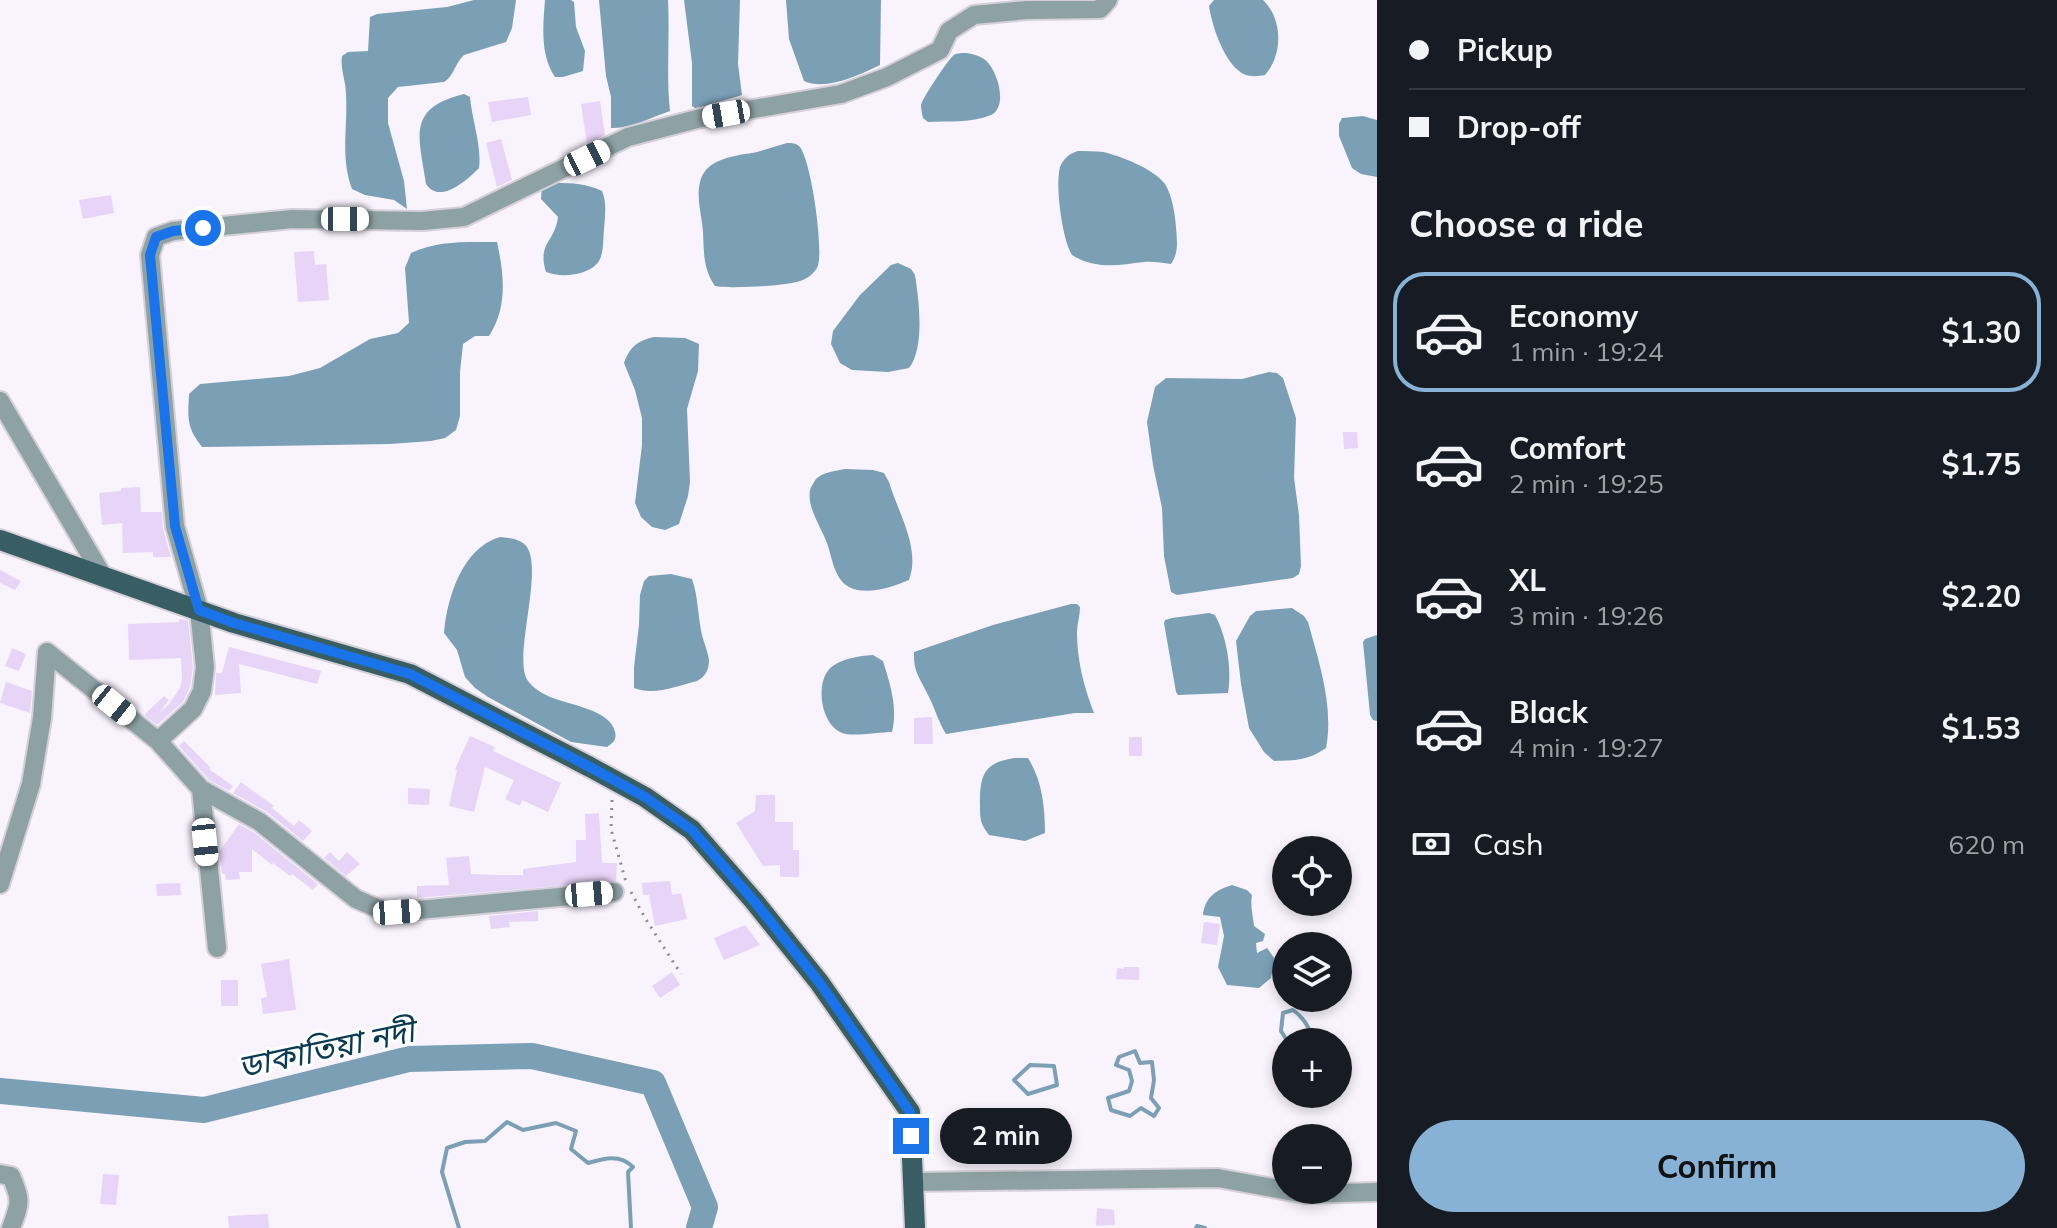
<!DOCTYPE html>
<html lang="en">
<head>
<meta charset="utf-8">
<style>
	body { margin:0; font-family:Mulish,"Noto Sans Bengali",sans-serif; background:#20242c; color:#f1f3f6; height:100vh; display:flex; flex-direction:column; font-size:30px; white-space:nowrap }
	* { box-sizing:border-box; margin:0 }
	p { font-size:26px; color:#9ea1a6 }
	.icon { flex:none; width:44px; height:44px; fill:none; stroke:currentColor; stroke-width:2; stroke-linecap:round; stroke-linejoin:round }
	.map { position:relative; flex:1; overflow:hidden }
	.details { display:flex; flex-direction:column; background:#171b24; width:680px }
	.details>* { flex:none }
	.guide { display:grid; align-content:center; height:176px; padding:0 32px; background:#171b24 }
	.buttons { position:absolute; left:1272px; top:836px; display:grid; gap:16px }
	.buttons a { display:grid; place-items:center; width:80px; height:80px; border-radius:50%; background:#171b24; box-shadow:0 4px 12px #0003; font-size:40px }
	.end { position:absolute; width:36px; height:36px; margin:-18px; border:10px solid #1a73e8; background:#fff; box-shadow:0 0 0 4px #fff }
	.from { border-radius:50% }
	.bubble { position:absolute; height:56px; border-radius:28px; background:#171b24; box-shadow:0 4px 12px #0003; font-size:26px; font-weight:700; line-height:56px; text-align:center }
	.car { position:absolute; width:24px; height:48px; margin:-24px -12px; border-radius:10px; box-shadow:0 0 6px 2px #0007; background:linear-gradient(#fff 24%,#345 0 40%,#fff 0 76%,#345 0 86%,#fff 0) }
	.guide b { display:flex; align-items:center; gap:28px; height:76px; font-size:30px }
	.guide b+b { border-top:2px solid #363941 }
	.guide i { width:20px; height:20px; background:#f1f3f6 }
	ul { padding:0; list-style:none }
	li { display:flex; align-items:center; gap:24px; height:120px; margin:0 16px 12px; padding:0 16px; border:4px solid transparent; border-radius:32px }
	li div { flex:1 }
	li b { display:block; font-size:30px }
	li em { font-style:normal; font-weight:700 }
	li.active { border-color:#88b1d6 }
	li>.icon { width:72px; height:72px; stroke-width:1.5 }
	h2 { padding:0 32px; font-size:36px; line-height:96px }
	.pay { display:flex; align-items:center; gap:20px; height:88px; padding:0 32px; font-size:30px }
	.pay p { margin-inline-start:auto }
	.button { display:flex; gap:16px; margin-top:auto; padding:16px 32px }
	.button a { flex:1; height:92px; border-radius:48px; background:#88b1d6; color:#111; font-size:32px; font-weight:700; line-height:92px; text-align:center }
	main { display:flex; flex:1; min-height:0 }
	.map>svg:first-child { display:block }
	.water { fill:#7b9fb5 }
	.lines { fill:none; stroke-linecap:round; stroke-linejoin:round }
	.stream { stroke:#7b9fb5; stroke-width:4 }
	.river { stroke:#7b9fb5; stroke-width:26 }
	.building { fill:#e7d5f8 }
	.street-casing { stroke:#d4cfd8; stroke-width:22 }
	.primary-casing { stroke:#d4cfd8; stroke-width:24 }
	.path { stroke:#8f8b93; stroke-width:3; stroke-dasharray:2 6; stroke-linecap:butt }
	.street { stroke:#8ea2a5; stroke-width:18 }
	.primary { stroke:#385d63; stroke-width:20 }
	.route { stroke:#1a73e8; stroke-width:10 }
	.labels { text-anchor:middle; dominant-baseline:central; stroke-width:6; stroke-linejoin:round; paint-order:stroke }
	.water-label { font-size:32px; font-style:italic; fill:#0a3a53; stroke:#fff }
</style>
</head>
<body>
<main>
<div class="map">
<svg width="1377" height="1228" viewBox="0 0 1377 1228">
	<rect width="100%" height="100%" fill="#f8f3fd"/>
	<path class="water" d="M474,0H516L512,28L506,42L464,55C455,63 454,76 444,82L398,87L388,98V123L404,181L407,209L394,200L365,195L352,189C340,156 348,128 346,94C346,81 340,69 342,56L348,52L368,51L370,17L377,14L447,7Z
		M545,0H571L574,2L576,27L585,51L583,71L563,77H555C540,55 543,26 545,0Z
		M599,0H668C670,37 666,75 670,111C652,117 630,129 611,128V97L606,76Z
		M684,0H740L738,64L742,95L698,108H695L692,106V63Z
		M786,0H881L880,65C859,75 826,91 804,81L789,39Z
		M1214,0H1263C1283,19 1283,55 1265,75C1259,76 1252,77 1246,75C1225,67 1212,26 1209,6Z
		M967,53C972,54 980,56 984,59C997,68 1009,106 991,115C973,123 947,121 928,122L923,118C922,114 921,109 921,105C922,99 949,58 954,55C957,53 963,53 967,53Z
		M464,94L470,97C472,120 482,147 479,168C467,180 440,205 426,184C419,137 406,108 464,94Z
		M1363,116L1377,120V177L1361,174L1352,168L1339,136V124L1342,118Z
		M787,143C793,143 795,143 799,146C811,157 825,255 817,268C814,273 808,278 803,280C790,286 729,289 715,286C703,269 704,252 703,232C702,216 696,198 700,182C706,157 737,156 757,152C767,149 777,146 787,143Z
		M1078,151C1086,151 1095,151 1103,152C1121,156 1154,169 1165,184C1172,195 1175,214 1176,227C1177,240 1179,253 1171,264C1162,263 1153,261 1144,262C1118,265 1096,270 1072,255C1062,239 1055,185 1060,167C1063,159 1070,153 1078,151Z
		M546,183C565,183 584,182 602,191C607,203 605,215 604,229C603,239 604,252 599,261C589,276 561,278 546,272C537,243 555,242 558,217L541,199L542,185Z
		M497,242C504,274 508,307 489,336H475L463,344L460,372V416L456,430L445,438L431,441L390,444L202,447C186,427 188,418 189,394L200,384L289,376L320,368L370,339L398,333L409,323L405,268L411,253C438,240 468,242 497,242Z
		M898,263L911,269L915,275C919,301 925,347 909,368L888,372L852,370L840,363L831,344L833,331L860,295L891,265Z
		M654,337L685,338L699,344L698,371L687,409L690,482L688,496L679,524L665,530L652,527L641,517L635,503L642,445V418L635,390L624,363C630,347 637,341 654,337Z
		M1269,372L1277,373L1283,378L1296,418L1294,478L1299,515L1301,566L1299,574L1293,578L1177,595L1171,592L1164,556L1162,508L1153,465L1147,422L1155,387L1166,378L1242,379Z
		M845,469L873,470L884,473L889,482C898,513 921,548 909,580C893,587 866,596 849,587C834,579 832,557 827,543C821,527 807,508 810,490C810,489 815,480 816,479C823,472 835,471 845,469Z
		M500,537C508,538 516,538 523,543C548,560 511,658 528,681C533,688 544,695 553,698C570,705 611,710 615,732C617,740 613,743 607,747L571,742L488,697L475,688L465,677L457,650L444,633C447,598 462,548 500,537Z
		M671,574L692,579C698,595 698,618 702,635C704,643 708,652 709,660C709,670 705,677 697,681C678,686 653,696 634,688V667L639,625L640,595L644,581L649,576Z
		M1071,604H1077L1080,607C1080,616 1077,624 1077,632C1077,661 1084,687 1094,713H1075L946,734C939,723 935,709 929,697C921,679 913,673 914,652L993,625Z
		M1292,608L1304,616L1308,622C1319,662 1334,707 1326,748C1307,761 1296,760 1274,761L1264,752L1249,728L1241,684L1236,641L1250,616L1256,611Z
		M1209,613L1215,615C1227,637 1232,669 1228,693L1178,695L1176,692L1164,623L1165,620L1172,618Z
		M1377,635V721L1373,720L1370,715L1363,642L1365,639Z
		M873,655L883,661C890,684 898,707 892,732C879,732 853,737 842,733C822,725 816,689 827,672C836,659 858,656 873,655Z
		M1014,758H1028C1042,780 1045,807 1045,833L1025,841L989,835C980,823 980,819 980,804C980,776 983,763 1014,758Z
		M1232,885L1247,890L1252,895C1250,906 1253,915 1254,926L1265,934L1263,941L1256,943L1257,953L1267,948L1275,959L1271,978L1259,988L1227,985L1218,967L1224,936L1220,917L1203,915C1205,897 1216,890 1232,885Z"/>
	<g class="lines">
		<path class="stream" d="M1288,1042L1281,1031L1283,1013L1293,1010C1304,1018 1311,1028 1312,1042
			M1135,1051L1140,1063L1152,1062L1154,1080L1151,1098L1159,1108L1154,1116L1141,1108L1130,1116L1111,1110L1108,1098L1129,1091L1132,1081L1129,1070L1116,1065L1119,1057Z
			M1286,1053V1055
			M1030,1065L1054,1066L1057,1085L1028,1094L1014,1080Z
			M459,1228L442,1172L447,1148L465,1142L485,1141L507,1122L523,1130L556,1123L576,1131L571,1149L588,1163C605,1158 620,1154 633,1167L628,1172L631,1228
			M1196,1228L1197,1226L1205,1228"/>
		<path class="river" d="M0,1091L204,1110L409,1059L532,1056L653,1083L705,1207L699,1228"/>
	</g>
	<path class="building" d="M528,97L531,115L492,122L488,102Z
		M600,101L605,135L587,144L581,104Z
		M501,139L512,180L497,187L486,143Z
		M111,195L114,213L83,219L79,200Z
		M314,251L315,265L326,264L329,300L298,302L294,252Z
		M1343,432H1357L1358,448L1344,449Z
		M140,487L141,512H162L163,529L171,557H153V552L123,553L122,523L102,525L99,493L121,491V488Z
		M0,570L21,581L15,590L0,583Z
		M179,619L188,620L193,667L190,687L183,702L157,725L144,715L164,696L169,700L159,713L169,704L180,688L182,679L181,658L129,660L128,624L179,622Z
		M229,647L321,671L317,684L239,664L241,693L215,695L216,673H222Z
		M12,648L26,654L19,671L5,666Z
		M6,682L32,691L30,713L0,703Z
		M932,717L933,744H914V718Z
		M470,736L495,747L493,751L561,783L548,812L522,800L520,806L505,799L514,780L485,767L474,812L449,806L457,770L455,769Z
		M1129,737H1142V756H1129Z
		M184,741L211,768L209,769L233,786L229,791L209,780L179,746Z
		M241,782L274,806L272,808L294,826L299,820L312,831L303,841L267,812L233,793Z
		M408,788L430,789L429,805L408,804Z
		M756,795H775V822H793V850H799V877H780V865L763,866L736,823L755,811Z
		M599,813L602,863H617L616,881L417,898V886L449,885L446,858L469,856L471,874L496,875H523V869L576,862V840H586L585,814Z
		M239,824L253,832L318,884L313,890L292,874L290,876L273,863L272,865L252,849V872H239L240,879L226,880L225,874H222L219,852Z
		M330,852L339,861L347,852L360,864L346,876L324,858Z
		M670,881L672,895L681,893L687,919L655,926L649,895H643L642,883Z
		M180,883L181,895L157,896L156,884Z
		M538,911V921L509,922L510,927L491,929L489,916Z
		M1204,922L1220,924L1217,945L1201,943Z
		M745,925L760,945L724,960L714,938Z
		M289,959L296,1010L263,1014L261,998L267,997L261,964Z
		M1124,967H1139V980L1116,979L1117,968L1124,969Z
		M672,972L680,985L660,998L652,986Z
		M221,980H238V1006H221Z
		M103,1174L119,1175L116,1205L100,1204Z
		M1097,1208L1114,1210L1115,1225L1096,1226Z
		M268,1214L269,1228H229L228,1216Z"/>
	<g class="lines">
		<defs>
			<path id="street" d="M0,401L104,578
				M158,741L193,709L202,691L205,667L199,610L175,526L150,255L156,237L173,231L292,219L422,221L464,217L628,137L701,118L841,94L887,77L940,50L949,31L974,15L1027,10L1100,9L1108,0
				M201,789L217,948
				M0,884L31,784L42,718L47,652L158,741L201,789L260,822L356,899L386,912H397L614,892
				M0,1174L11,1176C22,1201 20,1203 11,1228
				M913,1182L1218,1178L1305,1194L1377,1192"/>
			<path id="primary" d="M0,540L234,623L410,674L590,767L645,797L692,830L754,901L819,982L910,1112L915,1228"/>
		</defs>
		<use href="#street" class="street-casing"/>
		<use href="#primary" class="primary-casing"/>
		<path class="path" d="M612,800L611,829L626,882
			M631,892L645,918L681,974"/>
		<use href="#street" class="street"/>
		<use href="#primary" class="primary"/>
	</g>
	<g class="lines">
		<path class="route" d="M203,228L173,231L156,237L150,255L175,526L199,610L234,623L410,674L590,767L645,797L692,830L754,901L819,982L910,1112L911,1136"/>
	</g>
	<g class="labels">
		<g class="water-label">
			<text transform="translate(326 1048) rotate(-12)">ডাকাতিয়া নদী</text>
		</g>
	</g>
</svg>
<div class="buttons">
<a><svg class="icon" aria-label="locate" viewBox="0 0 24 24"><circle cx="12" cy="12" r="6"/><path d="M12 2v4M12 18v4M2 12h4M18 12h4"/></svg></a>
<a><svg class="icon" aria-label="layers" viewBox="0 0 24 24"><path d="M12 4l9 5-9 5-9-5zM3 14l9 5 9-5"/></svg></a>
<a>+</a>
<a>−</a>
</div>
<i class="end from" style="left:203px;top:228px"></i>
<i class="end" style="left:911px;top:1136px"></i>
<div class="bubble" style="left:940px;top:1108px;width:132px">2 min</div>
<i class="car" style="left:726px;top:114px;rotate:260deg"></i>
<i class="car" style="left:587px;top:158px;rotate:64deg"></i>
<i class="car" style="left:345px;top:219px;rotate:90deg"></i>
<i class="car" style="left:114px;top:705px;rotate:129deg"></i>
<i class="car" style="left:205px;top:842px;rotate:174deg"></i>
<i class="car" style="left:589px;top:894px;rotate:85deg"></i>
<i class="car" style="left:397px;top:912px;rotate:86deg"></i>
</div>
<section class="details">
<div class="guide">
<b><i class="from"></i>Pickup</b>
<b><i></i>Drop-off</b>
</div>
<h2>Choose a ride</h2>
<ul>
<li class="active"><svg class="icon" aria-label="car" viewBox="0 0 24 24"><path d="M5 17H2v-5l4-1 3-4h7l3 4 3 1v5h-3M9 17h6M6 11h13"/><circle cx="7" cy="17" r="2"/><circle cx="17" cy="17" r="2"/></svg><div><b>Economy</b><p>1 min · 19:24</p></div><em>$1.30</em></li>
<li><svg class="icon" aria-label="car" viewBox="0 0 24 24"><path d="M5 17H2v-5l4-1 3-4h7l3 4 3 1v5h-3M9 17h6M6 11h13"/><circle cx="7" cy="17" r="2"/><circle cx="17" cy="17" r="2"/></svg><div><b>Comfort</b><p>2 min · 19:25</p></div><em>$1.75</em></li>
<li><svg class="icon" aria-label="car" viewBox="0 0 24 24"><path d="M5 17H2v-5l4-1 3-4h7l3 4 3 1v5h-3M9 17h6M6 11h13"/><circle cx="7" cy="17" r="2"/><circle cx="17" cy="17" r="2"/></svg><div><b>XL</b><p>3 min · 19:26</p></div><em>$2.20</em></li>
<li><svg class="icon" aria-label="car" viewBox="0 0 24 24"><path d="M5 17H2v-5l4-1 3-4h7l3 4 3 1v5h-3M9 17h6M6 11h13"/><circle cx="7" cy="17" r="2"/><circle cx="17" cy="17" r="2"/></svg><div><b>Black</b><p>4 min · 19:27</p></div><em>$1.53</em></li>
</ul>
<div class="pay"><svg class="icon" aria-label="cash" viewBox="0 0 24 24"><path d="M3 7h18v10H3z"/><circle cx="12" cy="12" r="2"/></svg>Cash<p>620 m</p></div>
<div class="button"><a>Confirm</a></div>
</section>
</main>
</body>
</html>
